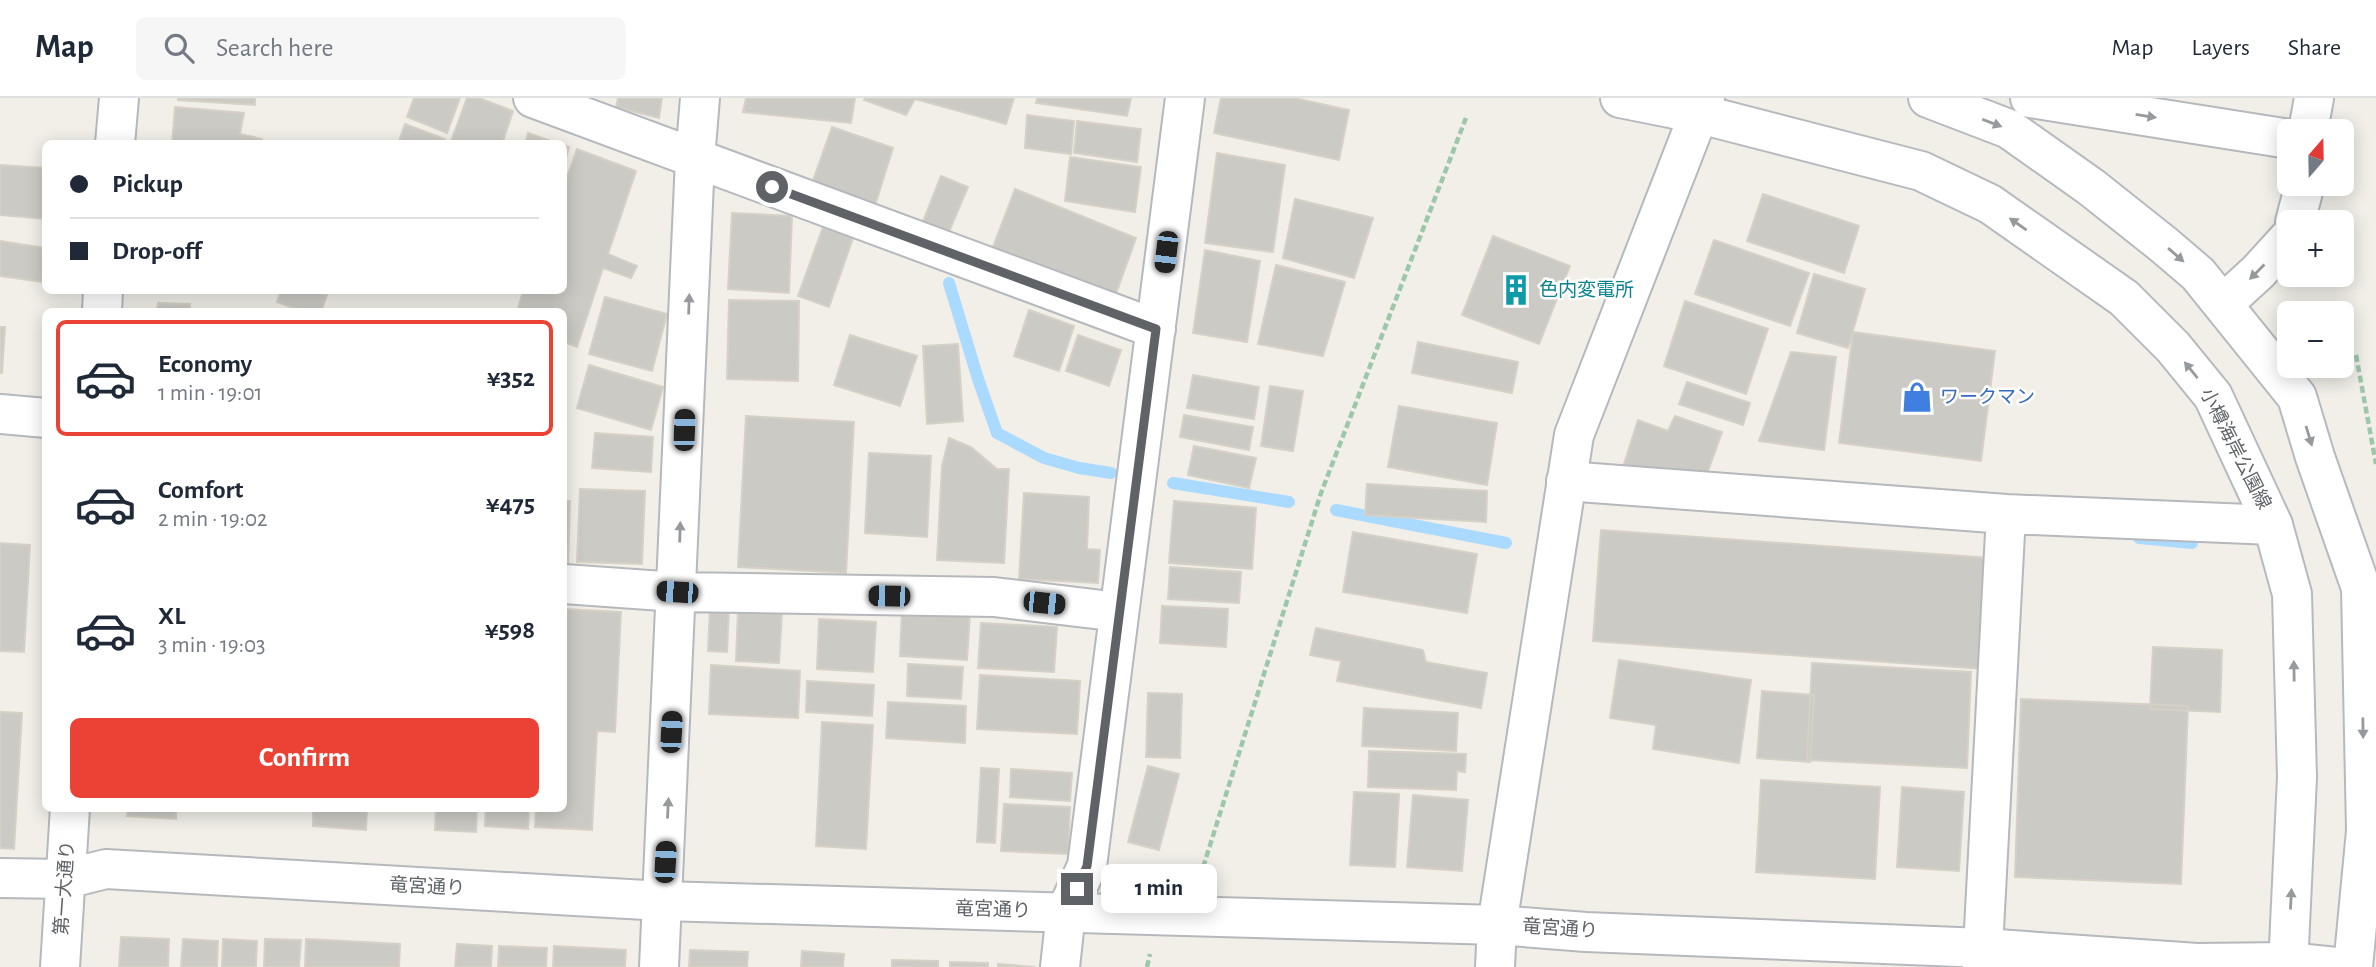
<!DOCTYPE html>
<html lang="en">
<head>
<meta charset="utf-8">
<style>
	body { margin:0; font-family:"Alegreya Sans","Noto Sans JP",sans-serif; background:#f6f6f7; color:#1f2937; height:100vh; display:flex; flex-direction:column; font-size:26px; white-space:nowrap }
	* { box-sizing:border-box; margin:0 }
	p { font-size:23px; color:#747a83 }
	.icon { flex:none; width:38px; height:38px; fill:none; stroke:currentColor; stroke-width:2; stroke-linecap:round; stroke-linejoin:round }
	.map { position:relative; flex:1; overflow:hidden }
	.drawer { position:absolute; left:42px; top:210px; width:525px; height:504px; display:flex; flex-direction:column; background:#fff; border-radius:10px; box-shadow:0 4px 18px #0003 }
	.drawer>* { flex:none }
	.hud { position:absolute; left:42px; top:42px; width:525px; height:154px; border-radius:10px; box-shadow:0 4px 18px #0003; display:grid; align-content:center; height:154px; padding:0 28px; background:#fff }
	.needle { width:46px; rotate:20deg }
	.fabs { position:absolute; left:2277px; top:21px; display:grid; gap:14px }
	.fabs a { display:grid; place-items:center; width:77px; height:77px; border-radius:10px; background:#fff; box-shadow:0 4px 18px #0003; font-size:35px }
	.end { position:absolute; width:32px; height:32px; margin:-16px; border:9px solid #5f6368; background:#fff; box-shadow:0 0 0 4px #fff }
	.from { border-radius:50% }
	.bubble { position:absolute; height:49px; border-radius:10px; background:#fff; box-shadow:0 4px 18px #0003; font-size:23px; font-weight:600; line-height:49px; text-align:center }
	.car { position:absolute; width:21px; height:42px; margin:-21px -10px; border-radius:9px; box-shadow:0 0 5px 2px #0007; background:linear-gradient(#222 24%,#8ab4d8 0 40%,#222 0 76%,#8ab4d8 0 86%,#222 0) }
	.hud b { display:flex; align-items:center; gap:24px; height:66px; font-size:26px }
	.hud b+b { border-top:2px solid #e0e1e3 }
	.hud i { width:18px; height:18px; background:#1f2937 }
	ul { padding:12px 0 0; list-style:none }
	li { display:flex; align-items:center; gap:21px; height:116px; margin:0 14px 10px; padding:0 14px; border:4px solid transparent; border-radius:10px }
	li div { flex:1 }
	li b { display:block; font-size:26px }
	li em { font-style:normal; font-weight:600 }
	li.selected { border-color:#ea4335 }
	li>.icon { width:63px; height:63px; stroke-width:1.5 }
	.button { display:flex; gap:14px; margin-top:auto; padding:14px 28px }
	.button a { flex:1; height:80px; border-radius:10px; background:#ea4335; color:#fff; font-size:28px; font-weight:600; line-height:80px; text-align:center }
	header { display:flex; align-items:center; gap:42px; box-sizing:border-box; height:98px; padding:0 35px; background:#fff; border-bottom:2px solid #e0e1e3 }
	header strong { font-size:33px }
	nav { display:flex; gap:38px; margin-inline-start:auto; font-size:24px }
	.search { width:490px; height:63px; background:#f6f6f7; display:flex; align-items:center; gap:18px; box-sizing:border-box; padding:0 24px; border-radius:10px; color:#747a83; font-size:26px }
	.map>svg:first-child { display:block }
	.lines { fill:none; stroke-linecap:round; stroke-linejoin:round }
	.stream { stroke:#aadaff; stroke-width:12 }
	.building { fill:#cccac5; stroke:#d6d1c6; stroke-width:2 }
	.minor-casing { stroke:#b5b8bc; stroke-width:42 }
	.tertiary-casing { stroke:#b5b8bc; stroke-width:42 }
	.secondary-casing { stroke:#b6babf; stroke-width:42 }
	.path { stroke:#9cc7a9; stroke-width:4.5; stroke-dasharray:7 3.5; stroke-linecap:butt }
	.minor { stroke:#fff; stroke-width:38 }
	.tertiary { stroke:#fff; stroke-width:38 }
	.secondary { stroke:#fff; stroke-width:38 }
	.oneway { fill:#979a9d }
	.route { stroke:#5f6368; stroke-width:9 }
	.labels { text-anchor:middle; dominant-baseline:central; stroke-width:5; stroke-linejoin:round; paint-order:stroke }
	.culture-label { font-size:19px; fill:#0d838f; stroke:#fff; text-anchor:start }
	.shop-label { font-size:19px; fill:#366cbe; stroke:#fff; text-anchor:start }
	.street-label { font-size:19px; fill:#5f6368; stroke:#fff }
</style>
</head>
<body>
<header>
<strong>Map</strong>
<div class="search"><svg class="icon" aria-label="search" viewBox="0 0 24 24"><circle cx="10" cy="10" r="6"/><path d="M15 15l6 6"/></svg>Search here</div>
<nav><a>Map</a><a>Layers</a><a>Share</a></nav>
</header>
<div class="map">
<svg width="2376" height="869" viewBox="0 0 2376 869">
	<rect width="100%" height="100%" fill="#f1efe8"/>
	<g class="lines">
		<path class="stream" d="M949,185L978,281L997,335L1044,360L1079,370L1111,375
			M1173,385L1289,404
			M1336,412L1506,445
			M2139,440L2192,445"/>
	</g>
	<path class="building" d="M178,0H255V7L178,2Z
		M414,0H460L447,35L407,19Z
		M467,0H479L513,13L502,46H450Z
		M618,0H662L659,20L616,9Z
		M746,0H855L851,25L743,14Z
		M865,0H1014L1006,26L915,1L906,17L864,2Z
		M1037,0H1131L1127,18L1036,5Z
		M1221,0H1294L1349,12L1339,62L1214,35Z
		M175,9L244,15L240,36L262,41L261,46H172Z
		M1027,17L1074,23L1071,56L1025,50Z
		M1077,23L1141,31L1137,64L1074,55Z
		M405,26L445,41L443,46H398Z
		M832,29L893,50L873,114L810,91Z
		M528,35L559,46H525Z
		M564,47L569,49L564,67Z
		M577,51L636,73L608,156L637,168L631,180L603,170L577,249L564,244V214H517L523,193L521,192H564V88Z
		M1217,55L1285,67L1273,154L1205,145Z
		M1070,59L1141,69L1135,114L1065,103Z
		M0,67L46,70V121L0,117Z
		M941,78L968,89L946,141L920,131Z
		M1015,91L1136,140L1113,204L990,157Z
		M1763,96L1859,128L1844,175L1747,143Z
		M1295,101L1373,120L1354,180L1283,160Z
		M732,115L792,118L789,195L728,191Z
		M823,129L853,140L829,209L798,198Z
		M1493,138L1570,168L1539,246L1462,217Z
		M1714,142L1809,175L1790,228L1695,196Z
		M0,143L46,150L43,184L0,178Z
		M1205,152L1260,163L1247,244L1193,235Z
		M1276,167L1345,184L1323,258L1258,246Z
		M1814,176L1865,191L1848,250L1797,235Z
		M281,192H315L327,197L321,214H304L277,204Z
		M605,199L667,216L652,273L589,256Z
		M729,202L799,203L798,283L727,281Z
		M1685,203L1768,231L1746,296L1664,268Z
		M158,205L190,206V214H157Z
		M1029,212L1074,228L1059,273L1014,258Z
		M0,229H5L2,275H0Z
		M1853,234L1995,253L1981,363L1839,345Z
		M850,237L917,258L900,308L834,287Z
		M1078,237L1121,252L1109,288L1066,273Z
		M1418,244L1518,264L1512,295L1412,275Z
		M958,246L963,323L927,326L923,248Z
		M1791,254L1836,259L1824,352L1759,343Z
		M589,267L663,289L651,332L577,310Z
		M1193,277L1259,289L1254,321L1187,310Z
		M1687,284L1750,305L1743,327L1679,306Z
		M1270,288L1303,293L1293,353L1261,348Z
		M1399,308L1497,325L1487,387L1388,369Z
		M1184,317L1253,329L1249,352L1180,339Z
		M746,318L854,324L846,475L738,469Z
		M1675,318L1722,334L1707,376L1623,369L1638,322L1668,333Z
		M595,335L653,339L651,374L592,370Z
		M949,340L971,349L997,371H1009L1004,465L937,462L942,368Z
		M1194,348L1256,360L1249,390L1188,377Z
		M869,355L931,358L927,439L865,435Z
		M1367,386L1487,393L1486,424L1365,417Z
		M580,391L645,393L642,466L577,464Z
		M1024,395L1089,399L1087,451L1100,452L1098,485L1019,481Z
		M564,403H570L568,467H564Z
		M1174,403L1256,410L1252,471L1169,465Z
		M1601,432L1990,460L1983,571L1593,543Z
		M1353,434L1477,456L1467,515L1343,494Z
		M0,445L30,447L24,554L0,553Z
		M1170,469L1241,474L1239,505L1168,501Z
		M1162,508L1228,511L1226,549L1160,545Z
		M710,509L729,510L727,554L708,553Z
		M564,511L621,514L615,634L597,633L592,732L535,729L536,710H564Z
		M902,511L970,515L967,562L900,558Z
		M738,512L782,515L779,565L736,563Z
		M819,521L876,524L873,574L817,571Z
		M981,525L1057,529L1054,574L978,570Z
		M1316,530L1423,552L1426,564L1487,575L1481,610L1337,583L1341,563L1310,557Z
		M2153,549L2222,552L2220,614L2150,611Z
		M1619,562L1751,582L1739,665L1653,651L1656,627L1610,620Z
		M1812,565L1971,574L1967,670L1807,662Z
		M908,566L963,569L961,601L907,598Z
		M711,567L800,573L798,620L709,616Z
		M980,577L1080,583L1077,636L977,631Z
		M807,583L874,587L872,618L806,614Z
		M1762,593L1814,597L1810,664L1757,660Z
		M1148,595L1182,596L1180,660L1146,659Z
		M2021,601L2188,608L2181,786L2015,779Z
		M888,604L966,608L965,645L886,640Z
		M1364,610L1458,615L1456,653L1362,648Z
		M0,614L22,615L14,751L0,750Z
		M822,624L873,627L866,751L816,748Z
		M1369,653L1466,656L1465,674L1457,673L1456,692L1368,689Z
		M1148,668L1179,676L1159,752L1128,744Z
		M981,670L999,671L995,745L977,744Z
		M1011,671L1072,675L1070,703L1010,699Z
		M1761,682L1880,689L1875,781L1756,774Z
		M1902,689L1964,694L1959,773L1897,769Z
		M1354,694L1399,696L1395,769L1350,767Z
		M1413,697L1468,702L1462,773L1407,769Z
		M1004,706L1070,709L1068,756L1001,753Z
		M128,710H176V721L127,718Z
		M313,710H367L366,732L313,728Z
		M436,710H477L476,734L435,732Z
		M486,710H529L528,731L485,728Z
		M121,839L169,841L168,869H119Z
		M183,841L218,843L217,869H181Z
		M223,841L257,843L256,869H222Z
		M265,841L301,842L299,869H264Z
		M306,841L400,846L399,869H305Z
		M457,846L492,848L491,869H455Z
		M499,848L547,850L546,869H498Z
		M554,848L626,852L625,869H553Z
		M690,852L748,854L747,869H689Z
		M802,853L844,856L843,869H801Z
		M892,862L938,863V869H892Z
		M950,864L988,865V869H950Z
		M998,866L1035,869H998Z"/>
	<g class="lines">
		<defs>
			<path id="minor" d="M533,0L1156,231
				M2030,0L2289,41
				M0,316L46,320
				M1566,383L2006,416L2273,427
				M564,486L677,494L994,499L1119,514
				M659,869L695,61L700,0
				M1060,869L1066,814L1087,768L1185,0
				M1982,869L2006,416"/>
			<path id="tertiary" d="M2308,33L2314,0
				M115,46L119,0
				M2295,124L2305,86
				M2223,206L2258,174L2289,140
				M102,214L103,192
				M0,780L66,781L106,771L663,803L1497,827L1586,834L1983,850L2197,865L2288,864L2336,869
				M60,869L70,710
				M1495,869L1497,827L1574,337L1705,0"/>
			<path id="secondary" d="M1620,0L1700,16L1921,73L1990,106L2124,200L2173,249L2213,298L2273,427L2292,496L2297,679L2288,869
				M1928,0L2009,31L2091,89L2164,147L2198,176L2297,299L2315,359L2361,490L2366,733L2353,869"/>
		</defs>
		<use href="#minor" class="minor-casing"/>
		<use href="#tertiary" class="tertiary-casing"/>
		<use href="#secondary" class="secondary-casing"/>
		<path class="path" d="M2356,257L2376,366
			M1200,779L1321,395L1466,20
			M1147,869L1150,856"/>
		<use href="#minor" class="minor"/>
		<use href="#tertiary" class="tertiary"/>
		<use href="#secondary" class="secondary"/>
	</g>
	<defs><path id="oneway-solid" d="M-6-.8H1V-3.2L6.5 0L1 3.2V.8H-6Z" transform="scale(1.75)"/></defs>
	<g class="oneway">
		<use href="#oneway-solid" transform="translate(2146 18) rotate(9)"/>
		<use href="#oneway-solid" transform="translate(1992 25) rotate(21)"/>
		<use href="#oneway-solid" transform="translate(2018 126) rotate(-145)"/>
		<use href="#oneway-solid" transform="translate(2176 157) rotate(41)"/>
		<use href="#oneway-solid" transform="translate(2257 174) rotate(135)"/>
		<use href="#oneway-solid" transform="translate(689 206) rotate(-88)"/>
		<use href="#oneway-solid" transform="translate(2191 272) rotate(-129)"/>
		<use href="#oneway-solid" transform="translate(2309 338) rotate(73)"/>
		<use href="#oneway-solid" transform="translate(680 434) rotate(-88)"/>
		<use href="#oneway-solid" transform="translate(2294 573) rotate(-91)"/>
		<use href="#oneway-solid" transform="translate(2363 630) rotate(89)"/>
		<use href="#oneway-solid" transform="translate(668 710) rotate(-87)"/>
		<use href="#oneway-solid" transform="translate(2291 801) rotate(-87)"/>
	</g>
	<g class="lines">
		<path class="route" d="M772,89L1156,231L1087,768L1077,791"/>
	</g>
	<defs>
		<symbol id="building-bare" viewBox="-9 -9 18 18"><path d="M-4-6H4V6H1V3H-1V6H-4ZM-2.5-4.3h1.7v1.8h-1.7ZM.8-4.3h1.7v1.8H.8ZM-2.5-1h1.7V.8h-1.7ZM.8-1h1.7V.8H.8Z" fill="#0f9aa8" stroke="#fff" stroke-width="2.5" paint-order="stroke"/></symbol>
		<symbol id="shop-bare" viewBox="-9 -9 18 18"><path d="M-5-2.5h2.3a2.7 3.5 0 0 1 5.4 0H5L5.5 6h-11ZM-1.5-2.5h3a1.5 2.3 0 0 0-3 0Z" fill="#3f7fe0" stroke="#fff" stroke-width="2.5" paint-order="stroke"/></symbol>
	</defs>
	<g fill-rule="evenodd">
		<use href="#building-bare" x="1494" y="170" width="44" height="44"/>
		<use href="#shop-bare" x="1895" y="277" width="44" height="44"/>
	</g>
	<g class="labels">
		<g class="culture-label">
			<text x="1539" y="192">色内変電所</text>
		</g>
		<g class="shop-label">
			<text x="1940" y="299">ワークマン</text>
		</g>
		<g class="street-label">
			<text transform="translate(2235 351) rotate(63)">小樽海岸公園線</text>
			<text transform="translate(427 789) rotate(3)">竜宮通り</text>
			<text transform="translate(65 790) rotate(-86)">第一大通り</text>
			<text transform="translate(993 812) rotate(2)">竜宮通り</text>
			<text transform="translate(1560 831) rotate(4)">竜宮通り</text>
		</g>
	</g>
</svg>
<div class="fabs">
<a><svg class="needle" viewBox="-14 -14 28 28"><path d="M0-13l5 13h-10z" fill="#e53935"/><path d="M0 13l5-13h-10z" fill="#747a83"/></svg></a>
<a>+</a>
<a>−</a>
</div>
<i class="end from" style="left:772px;top:89px"></i>
<i class="end" style="left:1077px;top:791px"></i>
<div class="bubble" style="left:1101px;top:766px;width:116px">1 min</div>
<i class="car" style="left:1166px;top:154px;rotate:187deg"></i>
<i class="car" style="left:684px;top:332px;rotate:2deg"></i>
<i class="car" style="left:677px;top:494px;rotate:274deg"></i>
<i class="car" style="left:889px;top:498px;rotate:271deg"></i>
<i class="car" style="left:1044px;top:505px;rotate:96deg"></i>
<i class="car" style="left:671px;top:634px;rotate:3deg"></i>
<i class="car" style="left:665px;top:764px;rotate:3deg"></i>
<div class="hud">
<b><i class="from"></i>Pickup</b>
<b><i></i>Drop-off</b>
</div>
<section class="drawer">
<ul>
<li class="selected"><svg class="icon" aria-label="car" viewBox="0 0 24 24"><path d="M5 17H2v-5l4-1 3-4h7l3 4 3 1v5h-3M9 17h6M6 11h13"/><circle cx="7" cy="17" r="2"/><circle cx="17" cy="17" r="2"/></svg><div><b>Economy</b><p>1 min · 19:01</p></div><em>¥352</em></li>
<li><svg class="icon" aria-label="car" viewBox="0 0 24 24"><path d="M5 17H2v-5l4-1 3-4h7l3 4 3 1v5h-3M9 17h6M6 11h13"/><circle cx="7" cy="17" r="2"/><circle cx="17" cy="17" r="2"/></svg><div><b>Comfort</b><p>2 min · 19:02</p></div><em>¥475</em></li>
<li><svg class="icon" aria-label="car" viewBox="0 0 24 24"><path d="M5 17H2v-5l4-1 3-4h7l3 4 3 1v5h-3M9 17h6M6 11h13"/><circle cx="7" cy="17" r="2"/><circle cx="17" cy="17" r="2"/></svg><div><b>XL</b><p>3 min · 19:03</p></div><em>¥598</em></li>
</ul>
<div class="button"><a>Confirm</a></div>
</section>
</div>
</body>
</html>
